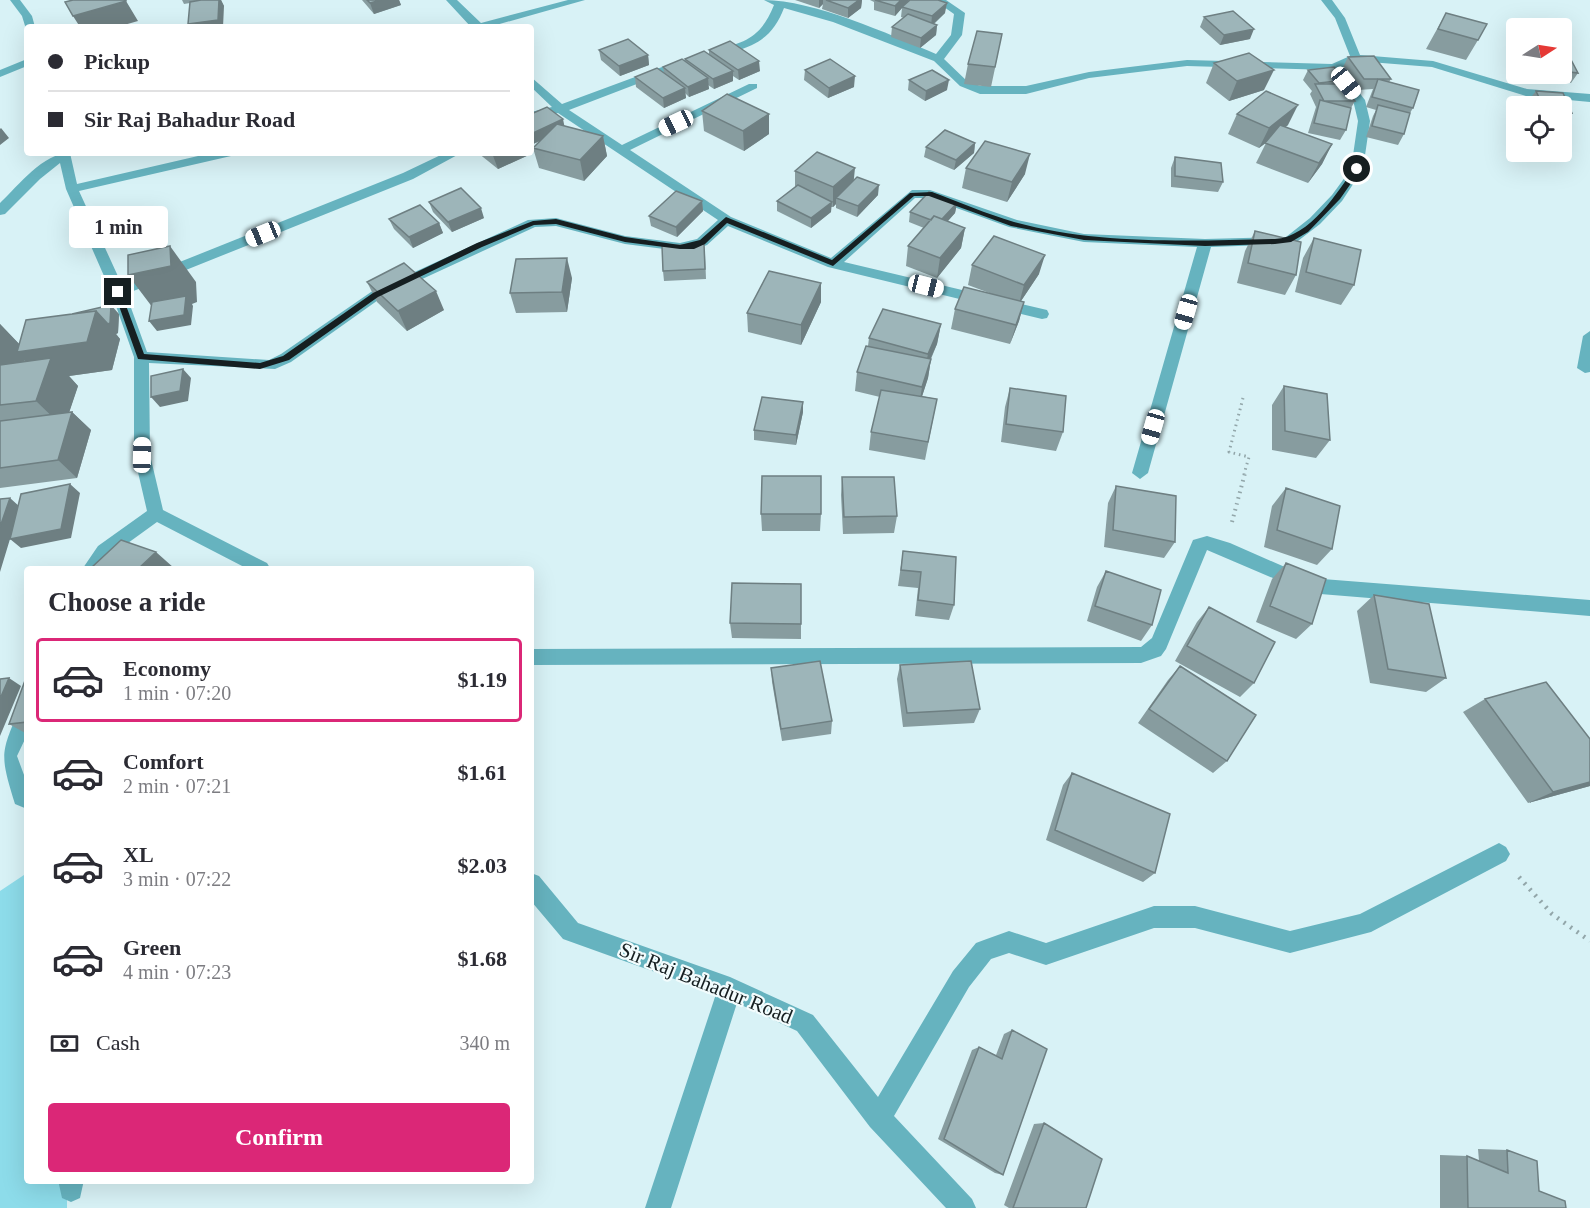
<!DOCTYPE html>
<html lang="en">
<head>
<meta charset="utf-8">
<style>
	body { margin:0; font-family:Georgia,serif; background:#f2f2f3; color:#2b2b33; height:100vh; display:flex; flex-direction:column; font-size:22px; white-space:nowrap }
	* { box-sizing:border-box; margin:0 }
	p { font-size:20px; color:#7c7c81 }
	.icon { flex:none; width:33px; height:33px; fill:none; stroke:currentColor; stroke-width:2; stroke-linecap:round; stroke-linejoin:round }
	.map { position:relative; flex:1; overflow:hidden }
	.drawer { position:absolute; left:24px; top:566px; width:510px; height:618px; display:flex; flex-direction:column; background:#fff; border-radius:6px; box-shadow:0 6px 24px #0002 }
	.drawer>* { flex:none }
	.top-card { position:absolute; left:24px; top:24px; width:510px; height:132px; border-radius:6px; box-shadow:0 6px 24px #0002; display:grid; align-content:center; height:132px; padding:0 24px; background:#fff }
	.needle { width:39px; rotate:78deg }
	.fabs { position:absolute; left:1506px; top:18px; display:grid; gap:12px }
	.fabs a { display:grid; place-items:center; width:66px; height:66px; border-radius:6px; background:#fff; box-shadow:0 6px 24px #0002; font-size:30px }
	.end { position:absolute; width:27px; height:27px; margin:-14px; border:8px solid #161f21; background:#fff; box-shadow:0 0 0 3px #fff }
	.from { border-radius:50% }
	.bubble { position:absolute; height:42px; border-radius:6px; background:#fff; box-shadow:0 6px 24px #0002; font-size:20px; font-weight:700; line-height:42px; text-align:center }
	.car { position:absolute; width:18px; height:36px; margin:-18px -9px; border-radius:8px; box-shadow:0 0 4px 2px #0007; background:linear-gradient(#fff 24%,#345 0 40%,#fff 0 76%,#345 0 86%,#fff 0) }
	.top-card b { display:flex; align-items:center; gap:21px; height:57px; font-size:22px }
	.top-card b+b { border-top:2px solid #e1e1e2 }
	.top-card i { width:15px; height:15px; background:#2b2b33 }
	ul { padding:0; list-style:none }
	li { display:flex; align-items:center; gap:18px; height:84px; margin:0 12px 9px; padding:0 12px; border:3px solid transparent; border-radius:6px }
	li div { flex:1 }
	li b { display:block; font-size:22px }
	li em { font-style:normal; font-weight:700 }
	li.active { border-color:#db2777 }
	li>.icon { width:54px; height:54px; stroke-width:1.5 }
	h2 { padding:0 24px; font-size:27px; line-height:72px }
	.pay { display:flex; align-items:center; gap:15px; height:66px; padding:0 24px; font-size:22px }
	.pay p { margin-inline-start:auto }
	.cta { display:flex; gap:12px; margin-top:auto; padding:12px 24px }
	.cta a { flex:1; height:69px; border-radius:6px; background:#db2777; color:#fff; font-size:24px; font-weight:700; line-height:69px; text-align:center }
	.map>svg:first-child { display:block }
	.green { fill:#8ddcea }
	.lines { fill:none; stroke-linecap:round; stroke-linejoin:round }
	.path-far2 { stroke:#92a6a9; stroke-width:3; stroke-dasharray:1.5 4; stroke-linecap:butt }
	.path-far1 { stroke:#92a6a9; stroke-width:4; stroke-dasharray:1.5 4.5; stroke-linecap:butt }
	.path { stroke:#92a6a9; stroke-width:4.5; stroke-dasharray:2 6; stroke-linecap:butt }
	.minor { fill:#66b3bf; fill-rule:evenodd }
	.wall { fill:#879c9f }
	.shaded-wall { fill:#6e7f82 }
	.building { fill:#9db5b9; stroke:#6e7f82; stroke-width:1.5 }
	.route { fill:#161f21 }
	.labels { text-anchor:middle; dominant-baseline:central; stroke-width:4.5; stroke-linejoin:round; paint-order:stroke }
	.near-street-label { font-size:21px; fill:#161f21; stroke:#f2fcfd }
</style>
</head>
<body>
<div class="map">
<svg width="1590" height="1208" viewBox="0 0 1590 1208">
	<rect width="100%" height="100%" fill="#d8f2f6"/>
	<path class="green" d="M27,873V1180L67,1181V1208H0V891Z"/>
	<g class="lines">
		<path class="path-far2" d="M1243,398L1229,452L1249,457L1244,474"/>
		<path class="path-far1" d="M1232,522L1245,473"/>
		<path class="path" d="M1519,877L1552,914L1590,941"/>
		<path class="minor" d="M10,0H20L32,16L35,27L26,29L22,16Z
			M446,0H457L481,23L568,0H585L489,27H471Z
			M764,0C813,0 889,34 936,54L951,35L954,14L934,0H946L965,13L962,35L944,59L968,82L981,86H1026L1089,72L1187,60L1332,64L1350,56L1335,18L1321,0H1332L1345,18L1360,55L1433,61L1527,89L1590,94V102L1526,96L1432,67L1357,61L1340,68L1365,100L1370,121L1363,169L1342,201L1320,224L1294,244L1211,247L1148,473L1140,479L1132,473L1197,247L1084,242L1009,227L929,198H915L844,262L1047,310L1049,314L1047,318L1042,319L828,267L728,226L707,245L694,250L680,251L625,244L556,226L535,227L381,298L291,362L275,369L149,363L150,455L163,510L267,563L270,568H246L157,522L110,556L101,568H83L98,546L147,511L134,455V357L111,292L66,189L60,163L40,179L5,214L0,215V203C19,185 43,153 70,153L77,184L211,153H233L231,156L79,191L122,285L403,173L445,153H461L413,179L126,294L147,352L269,360L281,354L371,292L528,220L556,218L625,236L680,243L697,239L718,220L558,113L531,120V112L552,107L531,87V77L562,104L681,60H689V64L569,110L622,145L749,84H757V88L630,150L731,217L831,258L912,190H930L1017,220L1084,234L1205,239L1286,237L1310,218L1332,195L1351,169L1358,121L1353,100L1330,70L1187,66L1089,78L1026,94H980L960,86L934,61L833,22L784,8C775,32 761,44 736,51C729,53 721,57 713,55V51C745,42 761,38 774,5Z
			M27,59V66L0,77V70Z
			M1590,331V372L1585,373L1577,368L1583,336Z
			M1207,536L1230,543L1310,578L1590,600V616L1308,593L1207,550L1166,649L1161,656L1141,663L531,665V649L1141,647L1152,638L1193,540Z
			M27,705V735L17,756L27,783V809L15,804C0,755 0,754 20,708Z
			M1499,843L1506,847L1510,854L1506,861L1371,932L1290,953L1195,928H1154L1046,965L1009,953L991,959L969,987L894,1116L972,1199L976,1208H946L870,1127L797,1031L737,1003L671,1208H645L716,994L563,939L531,901V873L539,876L578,923L730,977L813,1015L878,1097L953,971L976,943L984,940L1009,931L1046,943L1154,906H1195L1290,931L1360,914Z
			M58,1180H84L80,1198L71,1202L62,1198Z"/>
	</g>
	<path class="wall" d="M182,0H221L224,6L190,3L184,4Z
		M362,0H399L401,5L374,14Z
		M795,0H862L861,8L848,18L822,9L823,4L819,8Z
		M870,0H909L945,13L934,24L937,25L936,35L920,48L891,37L892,27L904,18L901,17L902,8L895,16L874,10V2Z
		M1446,13L1478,40L1466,60L1426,49Z
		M1204,17L1250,39L1220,45L1200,27Z
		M599,50L648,55L649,65L620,76L601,60Z
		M709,50L760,71L739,80L733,76V81L714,89L708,85L709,89L689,97L685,93L686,98L664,108L636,87L635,77L664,73L663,67L685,61V59L709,54Z
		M998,54L991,87L964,84L968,64Z
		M1562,55L1578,73L1571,83L1527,79L1524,74H1562Z
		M1348,57L1391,79L1389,82L1413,108L1410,113L1404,134L1398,145L1366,137L1373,116L1376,110L1366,107L1373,89L1358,90L1343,67Z
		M1214,63L1264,90L1229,101L1206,83Z
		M805,70L854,87L828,98L804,80Z
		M1308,70L1346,80L1343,84L1355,101L1351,108L1346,130L1340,140L1308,133L1316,107L1310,94L1312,91L1303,80Z
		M909,80L947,90L925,101L908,90Z
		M1536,91L1572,113L1565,123H1562V106H1531L1528,101Z
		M702,111L769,134L744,151L704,131Z
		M1237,114L1288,125L1285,127L1332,144L1322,164L1308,183L1256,163L1266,143L1259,148L1228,134Z
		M565,126L603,136L607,156L584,181L539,168L533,148L540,141L531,145Z
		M975,143L974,153L954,170L924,157L926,147Z
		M478,153H531V154L498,169Z
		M1175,157L1223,182L1218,192L1171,187V168Z
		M966,168L1025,174L1007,202L962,188Z
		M795,171L854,180L878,195L857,217L836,208V204L833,207H831V212L811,228L777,211V201L795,188Z
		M702,201L703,211L677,237L651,226L649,216Z
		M429,202L484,218L452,232L433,212Z
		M957,203L955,213L948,221L965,228L961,248L937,278L906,266L908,246L924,228L909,222L910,212Z
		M389,219L439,223L443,233L413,248L394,229Z
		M1255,231L1296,275L1285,295L1237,283L1245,251Z
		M1314,238L1354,285L1341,305L1295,292L1303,258Z
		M705,254L706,279L664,281L663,271Z
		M972,265L1039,274L1021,301L1024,302L1019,321L1010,344L951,329L955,309L992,294L968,285Z
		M572,278L567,312L516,313L510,293Z
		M367,282L444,310L407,331L377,302Z
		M821,283V302L801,345L748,332L747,313Z
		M119,314L118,333L116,334L120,339L112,370L69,376L78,386L69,412H72L91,430L77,478L0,488V324L19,344Z
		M941,324L937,344L931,359L928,378L922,396L937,399L925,460L869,450L871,432L880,397L855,391L857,372L868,346L869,338Z
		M1284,386L1330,440L1316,458L1272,450V405Z
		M1010,388L1063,432L1056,451L1001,442L1005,407Z
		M803,402V412L796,445L754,440V430Z
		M842,477L897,516L894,533L843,534L841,495Z
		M1116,486L1175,542L1164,558L1104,547L1108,503Z
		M1286,488L1332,549L1317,565L1264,547L1272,506Z
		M761,514H821L820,531H762Z
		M903,551L954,605L949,620L915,616L918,588L898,586Z
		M1286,563L1312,624L1296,639L1256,622L1272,579Z
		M1106,571L1152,625L1141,641L1087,621L1097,587Z
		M801,584V639L732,638L730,623Z
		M1374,595L1446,678L1426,692L1370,683L1357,611Z
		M1209,607L1254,683L1240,697L1175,661L1197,622Z
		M900,665L980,709L974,723L903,727L897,679Z
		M1180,666L1227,761L1213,773L1138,723L1168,680Z
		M771,668L832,721L831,734L782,741L772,682Z
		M27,675V734L9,724Z
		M1485,699L1590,739V786L1528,803L1463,712Z
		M1072,773L1155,873L1143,882L1046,840L1063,785Z
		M1012,1030L1003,1175L995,1173L938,1139L972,1050L979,1047L996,1055L1004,1034Z
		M1044,1123L1086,1208H1009L1004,1205L1034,1124Z
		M1478,1149L1507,1150L1539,1191L1566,1208H1440V1155L1467,1156L1479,1161Z"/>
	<path class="shaded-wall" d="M219,0H221L224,6L223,27H190L188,24Z
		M381,0H399L401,5L374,14L370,3Z
		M819,0H823V4L819,8Z
		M859,0H862L861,8L848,18V8Z
		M901,0H909L895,16V6Z
		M126,1L138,21L117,27H80L73,16Z
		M947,3L945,13L931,26L932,16Z
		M937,25L936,35L920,48L921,38Z
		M1254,29L1250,39L1220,45L1224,35Z
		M648,55L649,65L620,76L619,66Z
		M759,61L760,71L739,80L738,70Z
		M1274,70L1264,90L1229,101L1237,81Z
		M733,71V81L714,89L713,79Z
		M855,76L854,87L828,98L829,88Z
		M708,78L709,89L689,97L688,87Z
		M949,80L947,90L925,101L926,91Z
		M685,88L686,98L664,108L663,98Z
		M1298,105L1288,125L1259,148L1269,128Z
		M769,114V134L744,151L743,131Z
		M563,119L565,129L531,145V134Z
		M1,128L9,138L0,145V129Z
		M603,136L607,156L584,181L580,160Z
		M975,143L974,153L954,170L956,160Z
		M1332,144L1322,164L1308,183L1319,163Z
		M492,153H531V154L498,169Z
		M1030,154L1025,174L1007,202L1012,182Z
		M855,168L853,188L836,198V204L833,207V187Z
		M879,185L878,195L857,217L858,206Z
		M702,201L703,211L677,237L676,227Z
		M832,202L831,212L811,228V218Z
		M957,203L955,213L937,233L938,223Z
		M481,208L484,218L452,232L448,222Z
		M439,223L443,233L413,248L409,237Z
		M965,228L961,248L937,278L940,258Z
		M170,246L196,282L197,302L192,304L193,306L191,325L157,331L149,321L156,312L128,275Z
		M1045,255L1039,274L1019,304L1024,285Z
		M567,258L572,278L567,312L562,292Z
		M821,283V302L801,345V325Z
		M436,291L444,310L407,331L398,311Z
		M1024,302L1019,321L1010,344L1016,325Z
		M111,305L119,314L118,333L116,334L120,339L112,370L69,376L78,386L64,428L36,401L44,379L24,360L22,379L0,384V324L25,350L96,311Z
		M941,324L937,344L924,373L928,354Z
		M931,359L928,378L919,406L922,387Z
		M183,369L191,378L188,401L160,407L151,397Z
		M803,402V412L796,445V435Z
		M72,412L91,430L77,478L58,460Z
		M70,484L80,493L71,538L21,548L10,539L0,572V527L10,498L20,507Z
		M156,552L174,568H139Z
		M9,678L21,686L0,736V699Z
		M1590,782V786L1528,803L1553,792Z"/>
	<path class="building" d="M73,0H126V1L73,16L65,2Z
		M201,0H219L218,20L188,24L190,2Z
		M367,0H381L370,3Z
		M826,0H859L848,8Z
		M875,0H901L895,6Z
		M910,0H938L947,3L932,16L902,7Z
		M1233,11L1254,29L1224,35L1204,17Z
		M1446,13L1487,24L1478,40L1438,29Z
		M908,14L937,25L921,38L892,27Z
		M977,31L1002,34L995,67L968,64Z
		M628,39L648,55L619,66L599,50Z
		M730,41L759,61L738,70L709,50Z
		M704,51L733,71L713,79L685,59Z
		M1249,53L1274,70L1237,81L1214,63Z
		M1562,55L1569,56L1578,73L1562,71Z
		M1374,56L1391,79H1364L1348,57Z
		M682,59L708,78L688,87L663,67Z
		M830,59L855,76L829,88L805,70Z
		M1334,67L1346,80L1319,83L1308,70Z
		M657,68L685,88L663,98L635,77Z
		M932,70L949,80L926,91L909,80Z
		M1378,79L1419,90L1413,108L1372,97Z
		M1315,84H1345L1355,101H1324Z
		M1266,91L1298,105L1269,128L1237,114Z
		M1536,91L1563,93L1572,113L1562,112V106H1543Z
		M727,94L769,114L743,131L702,111Z
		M1320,100L1351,108L1346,130L1314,123Z
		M1378,105L1410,113L1404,134L1372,126Z
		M547,107L563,119L531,134V114Z
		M557,124L603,136L580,160L533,148Z
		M1280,125L1332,144L1319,163L1265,143Z
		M945,130L975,143L956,160L926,147Z
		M985,141L1030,154L1012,182L966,168Z
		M817,152L855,168L833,187L795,171Z
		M1175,157L1221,163L1223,182L1175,176Z
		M857,177L879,185L858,206L836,198Z
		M798,185L832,202L811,218L777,201Z
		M461,188L481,208L448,222L429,202Z
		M676,191L702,201L676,227L649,216Z
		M929,192L957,203L942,219L934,216L931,220L910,212Z
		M420,205L439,223L409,237L389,219Z
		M934,216L965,228L940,258L908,246Z
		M1255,231L1301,242L1296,275L1248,263Z
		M994,236L1045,255L1024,285L972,265Z
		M1314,238L1361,250L1354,285L1306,272Z
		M704,244L705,269L663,271L662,246Z
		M170,246L171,266L128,275V255Z
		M567,258L562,292L510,293L516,259Z
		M404,263L436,291L398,311L367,282Z
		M769,271L821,283L801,325L747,313Z
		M964,287L1024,302L1016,325L955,309Z
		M186,296L184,315L149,321L152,302Z
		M111,305L110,323L108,324L96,311L72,314Z
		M883,309L941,324L928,354L869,338Z
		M96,311L87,342L17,352L26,320Z
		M866,346L931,359L922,387L857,372Z
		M51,358L36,401L0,405V365Z
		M183,369L180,391L151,397V376Z
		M1284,386L1327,394L1330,440L1285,431Z
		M1010,388L1066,396L1063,432L1006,424Z
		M881,390L937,399L928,442L871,432Z
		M762,397L803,402L796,435L754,430Z
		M72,412L58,460L0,468V421Z
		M762,476H821V514H761Z
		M842,477H894L897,516L844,517Z
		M70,484L61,529L10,539L21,494Z
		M1116,486L1176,496L1175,542L1113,530Z
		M1286,488L1340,506L1332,549L1277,530Z
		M10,498L0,527V499Z
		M121,540L156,552L139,568H91Z
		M903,551L956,557L954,605L918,600L921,572L901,570Z
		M1286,563L1326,579L1312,624L1270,606Z
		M1106,571L1161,590L1152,625L1095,606Z
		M732,583L801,584V624L730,623Z
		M1374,595L1429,604L1446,678L1388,669Z
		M1209,607L1275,642L1254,683L1187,646Z
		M820,661L832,721L781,729L771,668Z
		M971,661L980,709L907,713L900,665Z
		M1180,666L1256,715L1227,761L1149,709Z
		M27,675V722L9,724Z
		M9,678L0,699V679Z
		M1546,682L1590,739V782L1553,792L1485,699Z
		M1072,773L1170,814L1155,873L1055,830Z
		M1012,1030L1047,1049L1003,1175L944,1139L979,1047L1002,1059Z
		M1044,1123L1102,1159L1086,1208H1013Z
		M1507,1150L1537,1161L1539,1191L1565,1201L1566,1208H1468L1467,1156L1508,1173Z"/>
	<path class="route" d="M1355,167L1361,169L1340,199L1308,232L1291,242L1275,244L1205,246L1084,240L1011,226L929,196H914L833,266L727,223L705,244L694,249H680L625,242L556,224L534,225L482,247L378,297L289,360L260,369L138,359L114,292L118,289L121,292L144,354L260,363L283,356L373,293L477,243L533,221L556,219L625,237L680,245L700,240L726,217L832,260L910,193L932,192C959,202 987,214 1014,222C1095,245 1192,241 1275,239C1310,237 1337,193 1355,167Z"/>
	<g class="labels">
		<g class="near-street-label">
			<text transform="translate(706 983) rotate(22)">Sir Raj Bahadur Road</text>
		</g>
	</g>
</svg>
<div class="fabs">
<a><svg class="needle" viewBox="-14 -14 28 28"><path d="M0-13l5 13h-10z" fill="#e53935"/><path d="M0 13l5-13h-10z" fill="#7c7c81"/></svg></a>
<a><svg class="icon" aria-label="locate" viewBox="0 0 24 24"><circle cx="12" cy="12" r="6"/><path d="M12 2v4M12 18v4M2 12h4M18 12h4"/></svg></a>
</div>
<i class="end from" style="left:1357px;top:169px"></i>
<i class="end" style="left:118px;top:292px"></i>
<div class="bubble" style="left:69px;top:206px;width:99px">1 min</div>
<i class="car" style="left:1346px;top:83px;rotate:141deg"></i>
<i class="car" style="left:676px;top:123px;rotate:245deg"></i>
<i class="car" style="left:263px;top:234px;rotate:248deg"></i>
<i class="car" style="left:926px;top:286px;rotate:104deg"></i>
<i class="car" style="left:1186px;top:312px;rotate:196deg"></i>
<i class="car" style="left:1153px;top:427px;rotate:196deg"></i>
<i class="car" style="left:142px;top:455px;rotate:1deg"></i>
<div class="top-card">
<b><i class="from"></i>Pickup</b>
<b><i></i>Sir Raj Bahadur Road</b>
</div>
<section class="drawer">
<h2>Choose a ride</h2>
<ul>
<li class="active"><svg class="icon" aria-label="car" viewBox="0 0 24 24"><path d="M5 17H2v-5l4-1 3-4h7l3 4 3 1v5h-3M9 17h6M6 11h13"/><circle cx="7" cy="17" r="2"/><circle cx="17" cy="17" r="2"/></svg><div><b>Economy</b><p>1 min · 07:20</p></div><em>$1.19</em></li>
<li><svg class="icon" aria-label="car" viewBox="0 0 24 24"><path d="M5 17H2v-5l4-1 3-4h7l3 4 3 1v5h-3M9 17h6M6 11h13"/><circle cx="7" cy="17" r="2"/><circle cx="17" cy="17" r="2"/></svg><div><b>Comfort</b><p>2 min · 07:21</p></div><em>$1.61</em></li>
<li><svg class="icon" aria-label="car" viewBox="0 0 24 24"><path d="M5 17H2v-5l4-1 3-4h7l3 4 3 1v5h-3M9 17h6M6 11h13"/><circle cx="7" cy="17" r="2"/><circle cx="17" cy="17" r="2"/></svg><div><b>XL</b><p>3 min · 07:22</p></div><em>$2.03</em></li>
<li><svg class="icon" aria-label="car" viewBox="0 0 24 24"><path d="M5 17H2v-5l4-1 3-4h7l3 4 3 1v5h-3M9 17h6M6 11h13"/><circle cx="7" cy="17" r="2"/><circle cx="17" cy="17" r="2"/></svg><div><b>Green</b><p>4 min · 07:23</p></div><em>$1.68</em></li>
</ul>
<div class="pay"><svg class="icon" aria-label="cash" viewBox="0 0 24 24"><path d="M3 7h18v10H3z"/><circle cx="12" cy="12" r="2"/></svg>Cash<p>340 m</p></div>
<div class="cta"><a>Confirm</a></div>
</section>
</div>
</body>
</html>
